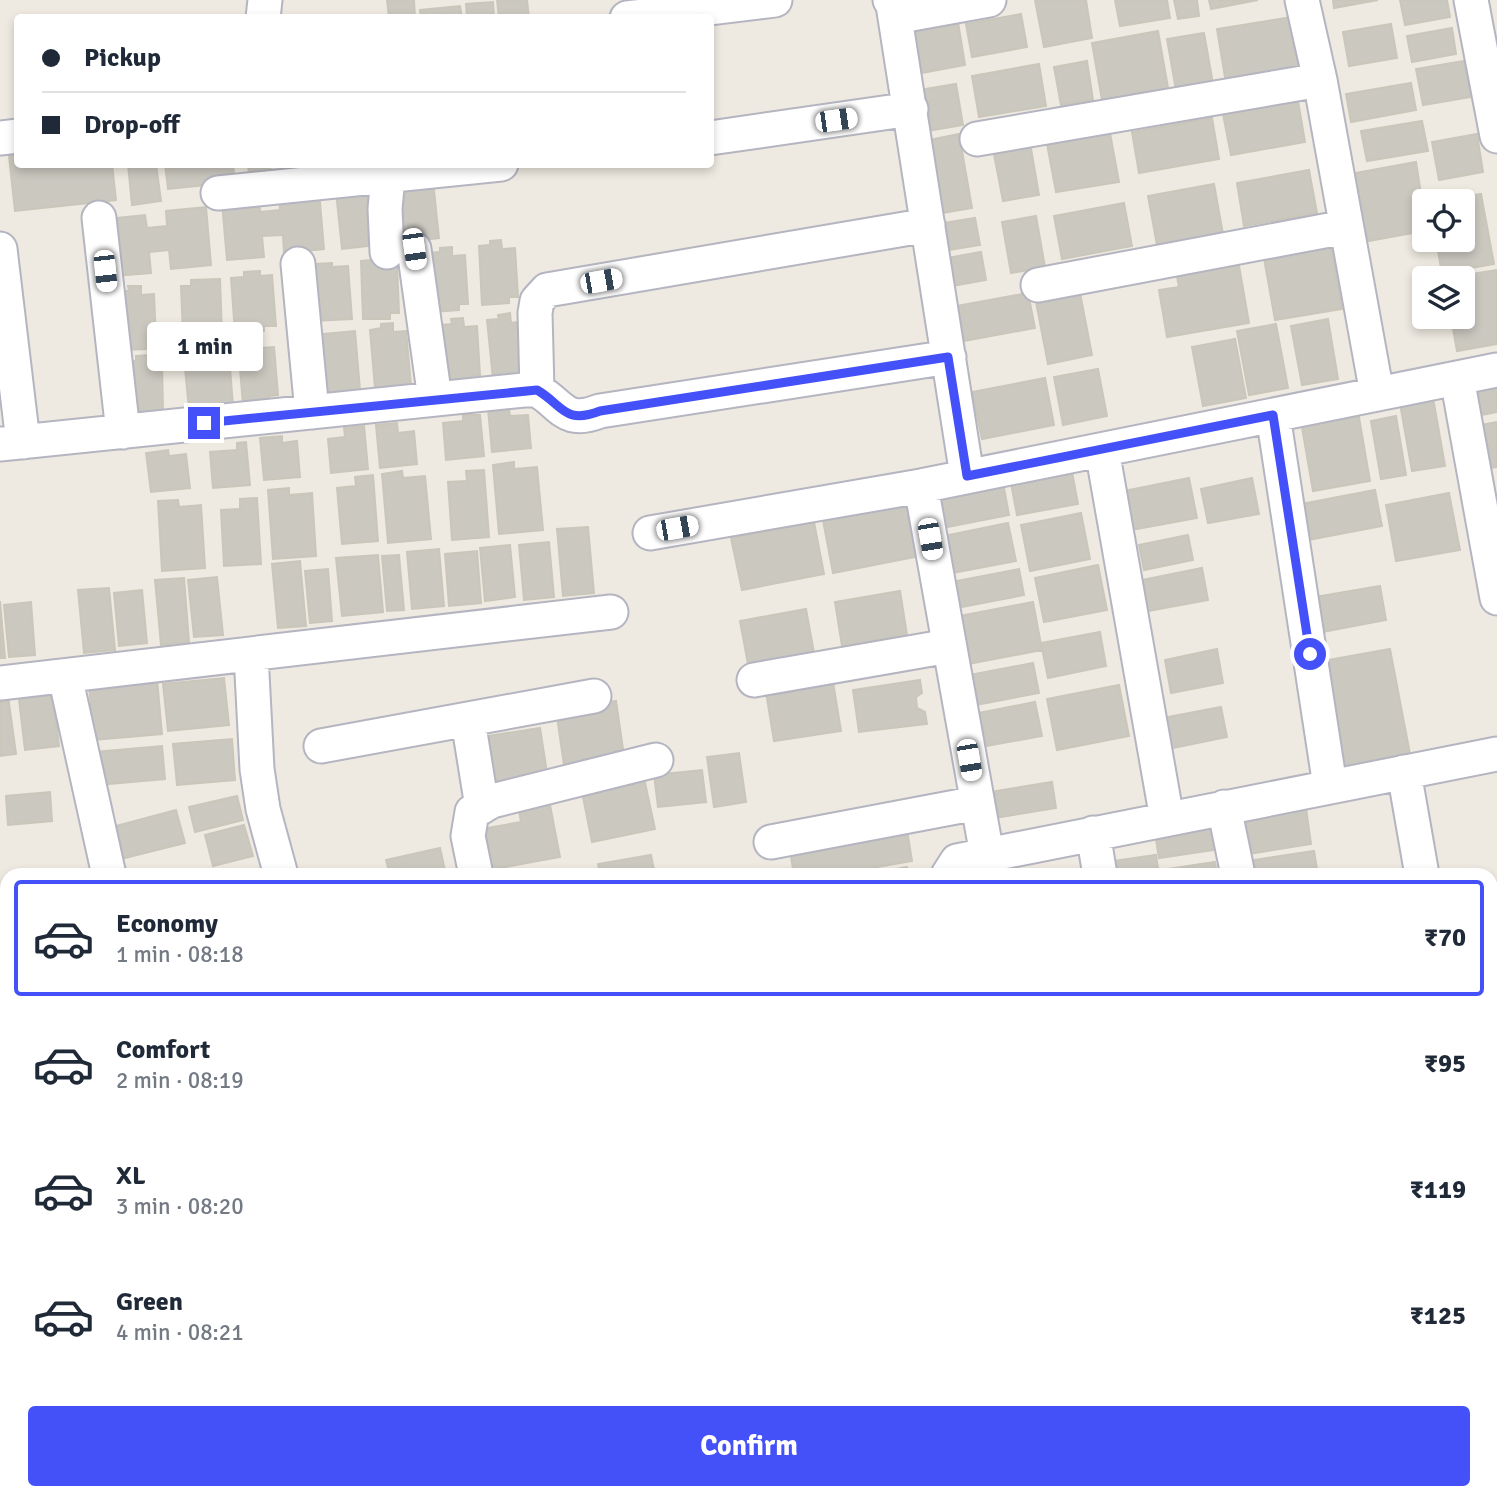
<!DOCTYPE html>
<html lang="en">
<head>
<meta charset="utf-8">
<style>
	body { margin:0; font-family:Signika,sans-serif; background:#f2f2f3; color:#1f2937; height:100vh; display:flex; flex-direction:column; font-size:26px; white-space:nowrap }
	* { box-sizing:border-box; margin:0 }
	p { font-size:23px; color:#747a83 }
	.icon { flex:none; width:38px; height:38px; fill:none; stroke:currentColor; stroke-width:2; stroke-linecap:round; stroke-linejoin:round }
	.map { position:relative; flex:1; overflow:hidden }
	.sheet { position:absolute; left:0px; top:868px; width:1498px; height:632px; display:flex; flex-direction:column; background:#fff; border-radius:21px 21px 0 0; box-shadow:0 4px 10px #0003 }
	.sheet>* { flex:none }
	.top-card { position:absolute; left:14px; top:14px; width:700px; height:154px; border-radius:7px; box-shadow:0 4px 10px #0003; display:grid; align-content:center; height:154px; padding:0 28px; background:#fff }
	.controls { position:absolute; left:1412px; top:189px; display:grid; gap:14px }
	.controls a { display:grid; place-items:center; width:63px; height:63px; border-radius:7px; background:#fff; box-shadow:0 4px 10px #0003; font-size:35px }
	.end { position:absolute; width:32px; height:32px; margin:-16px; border:9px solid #4450f8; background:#fff; box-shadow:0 0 0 4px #fff }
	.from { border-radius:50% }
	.bubble { position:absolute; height:49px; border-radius:7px; background:#fff; box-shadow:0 4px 10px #0003; font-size:23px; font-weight:700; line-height:49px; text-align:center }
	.car { position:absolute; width:21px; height:42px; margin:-21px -10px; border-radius:9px; box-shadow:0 0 5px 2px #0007; background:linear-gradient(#fff 24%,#345 0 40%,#fff 0 76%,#345 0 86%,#fff 0) }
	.top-card b { display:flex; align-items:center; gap:24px; height:66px; font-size:26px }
	.top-card b+b { border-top:2px solid #e0e1e3 }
	.top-card i { width:18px; height:18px; background:#1f2937 }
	ul { padding:12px 0 0; list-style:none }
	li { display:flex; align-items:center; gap:21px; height:116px; margin:0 14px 10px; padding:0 14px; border:4px solid transparent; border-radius:7px }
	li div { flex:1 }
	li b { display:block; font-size:26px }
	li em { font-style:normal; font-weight:700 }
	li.on { border-color:#4450f8 }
	li>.icon { width:63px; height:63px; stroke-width:1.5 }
	.primary-button { display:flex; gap:14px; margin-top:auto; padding:14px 28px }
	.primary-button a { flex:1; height:80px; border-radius:7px; background:#4450f8; color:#fff; font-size:28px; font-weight:700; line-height:80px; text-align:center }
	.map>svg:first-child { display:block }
	.building { fill:#cac8bf; stroke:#cac6ba; stroke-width:2 }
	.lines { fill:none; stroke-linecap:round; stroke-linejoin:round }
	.minor-casing { stroke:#b4b5c0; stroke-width:37 }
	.tertiary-casing { stroke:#b4b5c0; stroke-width:42 }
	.minor { stroke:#fff; stroke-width:33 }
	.tertiary { stroke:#fff; stroke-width:38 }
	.route { stroke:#4450f8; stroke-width:9 }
</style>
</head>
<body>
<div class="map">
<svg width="1497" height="1499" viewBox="0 0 1497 1499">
	<rect width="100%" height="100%" fill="#eeeae1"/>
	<path class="building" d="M387,0H414L415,18H389Z
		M497,0H527L529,18H499Z
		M1035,0H1086L1092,38L1044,47Z
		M1115,0H1167L1170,18L1120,26Z
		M1174,0H1197L1199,16L1178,19Z
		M1209,0H1258L1211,9Z
		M1333,0H1378L1334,8Z
		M1400,0H1447L1450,17L1405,25Z
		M493,2L494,18H467L466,4Z
		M460,6L462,18H421L420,10Z
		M1021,14L1027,47L972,57L966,24Z
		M1292,17L1302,69L1226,83L1217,29Z
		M958,22L965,65L916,74L908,31Z
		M1391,24L1397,58L1349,66L1343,32Z
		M1452,28L1456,54L1412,62L1407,36Z
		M1158,31L1168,88L1102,100L1092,43Z
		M1204,33L1213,84L1176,90L1167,39Z
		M1087,61L1093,100L1061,105L1054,67Z
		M1464,61L1471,97L1423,105L1416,69Z
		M1039,64L1046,106L979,117L972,76Z
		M1411,83L1416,110L1351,122L1346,94Z
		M956,84L963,125L927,131L919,90Z
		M1298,101L1305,142L1231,155L1223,114Z
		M1212,118L1219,159L1139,173L1132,132Z
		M1422,121L1428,151L1367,161L1361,131Z
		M1108,122L1119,182L1056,192L1045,133Z
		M959,134L972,208L942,213L929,140Z
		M1477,134L1483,172L1439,180L1432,142Z
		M1029,137L1039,195L1003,201L992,144Z
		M18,146V164H112L116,200L15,211L8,147Z
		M1416,162L1424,213V231L1363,242L1350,174Z
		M128,164H156L161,201L132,205Z
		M165,164H233L235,182L168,189Z
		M248,164H270L272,182L250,184Z
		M1309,170L1317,213L1244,226L1237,183Z
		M433,181L439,238L342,249L336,192Z
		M1214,184L1223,234L1157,245L1148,196Z
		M319,191L324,249L284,253L283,235L262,236L264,257L227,260L222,203L259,199L260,212L280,210L279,195Z
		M1481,194L1494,264L1442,273L1436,240H1463V201H1440Z
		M1124,203L1132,246L1062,259L1054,216Z
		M206,207L211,265L171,269L169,250L149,252L151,273L114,276L108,219L145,215L147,228L167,226L166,211Z
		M1036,216L1045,267L1011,273L1002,222Z
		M975,218L980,245L942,251L937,224Z
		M1329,235L1342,309L1275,320L1262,247Z
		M501,240L502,249L515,248L518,297H509V303L482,305L479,246L490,245V241Z
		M452,247V256L465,255L468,304H459V310L433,312L429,253L440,252V248Z
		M981,252L986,280L952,286L947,258Z
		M372,256L397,264L399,313H390V319H363L361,261L372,260Z
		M1238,260L1249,323L1167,337L1159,290L1179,287L1176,271Z
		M332,263V267L348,266L352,319L312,321L308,271H317L316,264Z
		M1497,270V344L1457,351L1451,317H1463V278H1446Z
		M260,271V276L272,275L276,326H264V331L235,333L231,278L244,277V272Z
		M220,279L222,334L183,335L181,286H191V280Z
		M128,286H141V295L154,294L156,343H147V349L120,350L117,291H129Z
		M1028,293L1035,328L958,342L951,307Z
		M1080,293L1092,355L1048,364L1036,302Z
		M510,313L511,323L524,321L528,370L519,371V377L493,379L487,320L499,319L498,315Z
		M463,318L464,327L477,326L480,375L471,376V381L445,383L441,325L452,324L451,319Z
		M1328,319L1338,379L1302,385L1291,326Z
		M393,323V332L406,331L411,385L375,388L370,330L381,328V324Z
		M1276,324L1288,388L1249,395L1237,331Z
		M355,331L360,390L318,393L313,335Z
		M260,339L261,348L274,347L278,395L269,396L270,401L243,404L238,346L249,345L248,340Z
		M1235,339L1246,398L1203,406L1192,347Z
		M228,343L233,406L189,410L183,347Z
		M149,355V364H162L163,413L127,420L125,361H136V356Z
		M1098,369L1107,416L1063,425L1054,377Z
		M1045,378L1054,425L982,439L972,392Z
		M1497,379V412L1471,417L1465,385Z
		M1432,392L1445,466L1412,471L1399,398Z
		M1357,406L1370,481L1313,491L1300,416Z
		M509,408L510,416L528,415L531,448L492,452L488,409Z
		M463,415H480L484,456L446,460L443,423L463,421Z
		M1396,416L1406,475L1381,479L1371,421Z
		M1497,422V467L1484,469L1475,426Z
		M397,423L398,433L414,431L417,464L380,468L376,425Z
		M364,426L368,469L331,473L328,439L345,437L344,428Z
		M282,436V443L297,441L300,477L264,480L260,438Z
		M246,442L250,485L213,488L210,452L237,450V443Z
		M168,450L169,456L186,454L190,488L151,492L146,453Z
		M1070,461L1078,504L1017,515L1009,473Z
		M514,462V469L537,467L543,530L499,534L493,465Z
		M484,470L489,537L452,540L448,482L467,481L466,471Z
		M402,471L403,478L425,476L431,539L388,543L382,474Z
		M373,475L378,541L342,544L337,488L356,486L355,477Z
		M1002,477L1009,515L937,529L929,491Z
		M1189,478L1197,518L1131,530L1124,491Z
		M1252,478L1259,514L1208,523L1201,489Z
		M289,488V495L312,493L316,556L273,559L268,490Z
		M1375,490L1382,526L1308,540L1301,504Z
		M1449,493L1460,550L1396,561L1386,505Z
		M914,497L925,555L833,573L822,515Z
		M257,498L261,564L224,566L221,510L240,509V499Z
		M178,500L179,507L201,505L205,568L162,571L158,501Z
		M1081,513L1090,559L1030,571L1021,525Z
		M814,522L824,574L742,590L731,538Z
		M1008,523L1016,561L947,574L939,537Z
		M588,527L594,593L563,596L557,529Z
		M1188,535L1193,560L1144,570L1139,545Z
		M549,542L554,597L524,600L519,545Z
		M510,545L515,597L485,601L480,548Z
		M439,549L444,606L412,609L407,552Z
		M477,551L481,603L449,606L445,554Z
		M378,555L383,612L342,616L336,558Z
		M399,555L404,610L387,611L382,556Z
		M300,561L306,626L278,628L272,564Z
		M1098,565L1107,610L1044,622L1035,578Z
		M1202,568L1208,600L1148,611L1142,580Z
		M328,569L332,621L310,623L305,571Z
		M1019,569L1024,595L946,610L941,584Z
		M217,577L223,635L194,637L188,580Z
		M184,578L189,642L161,645L155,580Z
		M1380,586L1386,620L1322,632L1315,597Z
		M109,588L115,650L84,653L78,590Z
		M142,590L147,643L119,646L114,593Z
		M900,591L907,635L842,646L835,602Z
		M0,601L5,658H0Z
		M31,602L35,655L9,657L4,605Z
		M1033,602L1042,650L963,665L954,617Z
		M806,609L814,653L748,664L740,621Z
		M1100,632L1106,666L1048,678L1041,643Z
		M1217,649L1223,683L1171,693L1165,660Z
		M1390,649L1410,754L1337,768L1317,662Z
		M1033,663L1039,693L965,707L959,677Z
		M224,678L229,725L168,731L163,684Z
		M157,679L162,734L94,740L89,685Z
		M920,680L922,693L916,697L917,708L925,712L927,724L859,732L853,690Z
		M833,682L841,731L774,741L766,692Z
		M1119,685L1129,736L1057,750L1047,699Z
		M52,686L59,746L25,750L18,691Z
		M8,696L16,754L0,756V697Z
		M616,701L625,763L565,772L556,710Z
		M1035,702L1042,736L975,748L968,715Z
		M1221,707L1227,737L1158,751L1152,720Z
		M540,728L548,779L483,789L475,738Z
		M232,739L235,780L177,785L173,744Z
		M162,746L165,779L98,785L95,752Z
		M739,753L746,802L714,807L707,757Z
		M702,770L706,802L658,807L654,775Z
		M644,778L655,829L592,842L582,792Z
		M1052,782L1056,808L994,818L990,792Z
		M50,792L52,821L8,825L6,796Z
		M237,796L243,820L195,832L189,807Z
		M1305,801L1311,844L1242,855L1236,811Z
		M550,805L560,857L489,870L482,829L521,822L519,810Z
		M176,810L185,843L113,861L105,829Z
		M1210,819L1214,850L1159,858L1154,827Z
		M906,824L912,861L832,875H794L789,844Z
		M244,825L253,856L213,866L205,835Z
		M440,848L446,875H390L386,860Z
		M1314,851L1318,875H1243L1241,862Z
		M651,855L655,875H600L598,864Z
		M1156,855L1159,875H1115L1113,861Z
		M1215,862L1217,875H1162L1161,870Z
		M907,867L909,875H864Z
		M1494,1419L1497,1432V1499H1459L1457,1493H1491V1420Z
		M352,1493H402L404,1499H354Z
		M415,1493H455L457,1499H417Z
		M1413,1493H1455L1457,1499H1414Z"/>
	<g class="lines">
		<defs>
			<path id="minor" d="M890,0L893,5L967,476
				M1302,0L1320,80L1377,394
				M1471,0L1497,136
				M895,17L989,0
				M263,18L265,0
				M627,18L775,0
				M0,138L18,136
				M710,138L911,109
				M977,139L1320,80
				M218,193L501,164
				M99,218L123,432
				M0,249L23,442
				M414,249L435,399
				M387,252L385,209L388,176
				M298,264L312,412
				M1038,285L1345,227
				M1457,378L1497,598
				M537,390L535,313L537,301L547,290L928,225
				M1273,415L1330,786
				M0,444L524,390H537C563,405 564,425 600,411L949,357
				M1102,450L1167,819
				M921,486L987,855
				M650,533L921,486L1497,370
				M251,654L257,769L263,809L281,875
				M65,676L109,875
				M754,680L949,646
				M0,683L611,612
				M468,720L482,807
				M321,746L594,696
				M1404,772L1422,875
				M1224,807L1238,875
				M1093,833L1100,875
				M771,842L977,803
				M476,875L468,836L472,812L492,801L656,760
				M948,875L957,861L1497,754
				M1491,1274L1497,1309
				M1491,1374L1497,1396
				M321,1493L323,1499
				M497,1493L499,1499
				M1030,1493L1031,1499
				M1292,1493L1294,1499
				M1406,1493L1408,1499
				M772,1499L793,1493"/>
			<path id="tertiary" d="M0,1124L7,1147
				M0,1289L7,1288
				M112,1493L114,1499"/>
		</defs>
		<use href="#minor" class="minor-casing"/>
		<use href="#tertiary" class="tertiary-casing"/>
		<use href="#minor" class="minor"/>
		<use href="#tertiary" class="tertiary"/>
	</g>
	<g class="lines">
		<path class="route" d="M204,423L537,390C563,405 564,425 600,411L948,357L967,476L1273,415L1310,654"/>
	</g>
</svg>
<div class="controls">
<a><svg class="icon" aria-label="locate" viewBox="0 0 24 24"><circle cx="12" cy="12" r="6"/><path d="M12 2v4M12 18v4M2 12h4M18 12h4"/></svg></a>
<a><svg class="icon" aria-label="layers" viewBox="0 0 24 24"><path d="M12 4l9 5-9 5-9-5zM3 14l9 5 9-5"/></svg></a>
</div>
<i class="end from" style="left:1310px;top:654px"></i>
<i class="end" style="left:204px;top:423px"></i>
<div class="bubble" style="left:147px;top:322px;width:116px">1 min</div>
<i class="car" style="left:836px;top:120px;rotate:82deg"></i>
<i class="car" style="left:414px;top:249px;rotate:172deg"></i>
<i class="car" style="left:105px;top:271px;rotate:174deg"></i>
<i class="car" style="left:601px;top:281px;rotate:80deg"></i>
<i class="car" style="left:677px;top:528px;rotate:80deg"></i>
<i class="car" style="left:930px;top:539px;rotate:170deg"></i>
<i class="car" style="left:969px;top:760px;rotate:170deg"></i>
<div class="top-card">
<b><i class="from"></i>Pickup</b>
<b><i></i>Drop-off</b>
</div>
<section class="sheet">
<ul>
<li class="on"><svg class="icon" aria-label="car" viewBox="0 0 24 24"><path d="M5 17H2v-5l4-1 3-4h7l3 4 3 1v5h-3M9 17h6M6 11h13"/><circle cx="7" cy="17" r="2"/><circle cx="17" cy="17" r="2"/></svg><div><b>Economy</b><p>1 min · 08:18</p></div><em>₹70</em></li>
<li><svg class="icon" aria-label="car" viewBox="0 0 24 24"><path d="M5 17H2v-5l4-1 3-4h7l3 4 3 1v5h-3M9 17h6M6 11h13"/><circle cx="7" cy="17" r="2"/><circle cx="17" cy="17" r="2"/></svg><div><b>Comfort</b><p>2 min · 08:19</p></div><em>₹95</em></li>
<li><svg class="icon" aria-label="car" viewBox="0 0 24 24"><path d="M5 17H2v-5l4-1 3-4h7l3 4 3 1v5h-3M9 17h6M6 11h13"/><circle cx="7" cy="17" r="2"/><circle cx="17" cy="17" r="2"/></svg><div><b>XL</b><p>3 min · 08:20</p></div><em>₹119</em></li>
<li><svg class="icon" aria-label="car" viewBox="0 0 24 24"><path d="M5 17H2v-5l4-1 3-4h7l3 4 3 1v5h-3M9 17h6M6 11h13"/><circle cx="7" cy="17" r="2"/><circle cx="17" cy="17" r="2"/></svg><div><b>Green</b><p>4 min · 08:21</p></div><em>₹125</em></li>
</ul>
<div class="primary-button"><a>Confirm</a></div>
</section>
</div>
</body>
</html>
